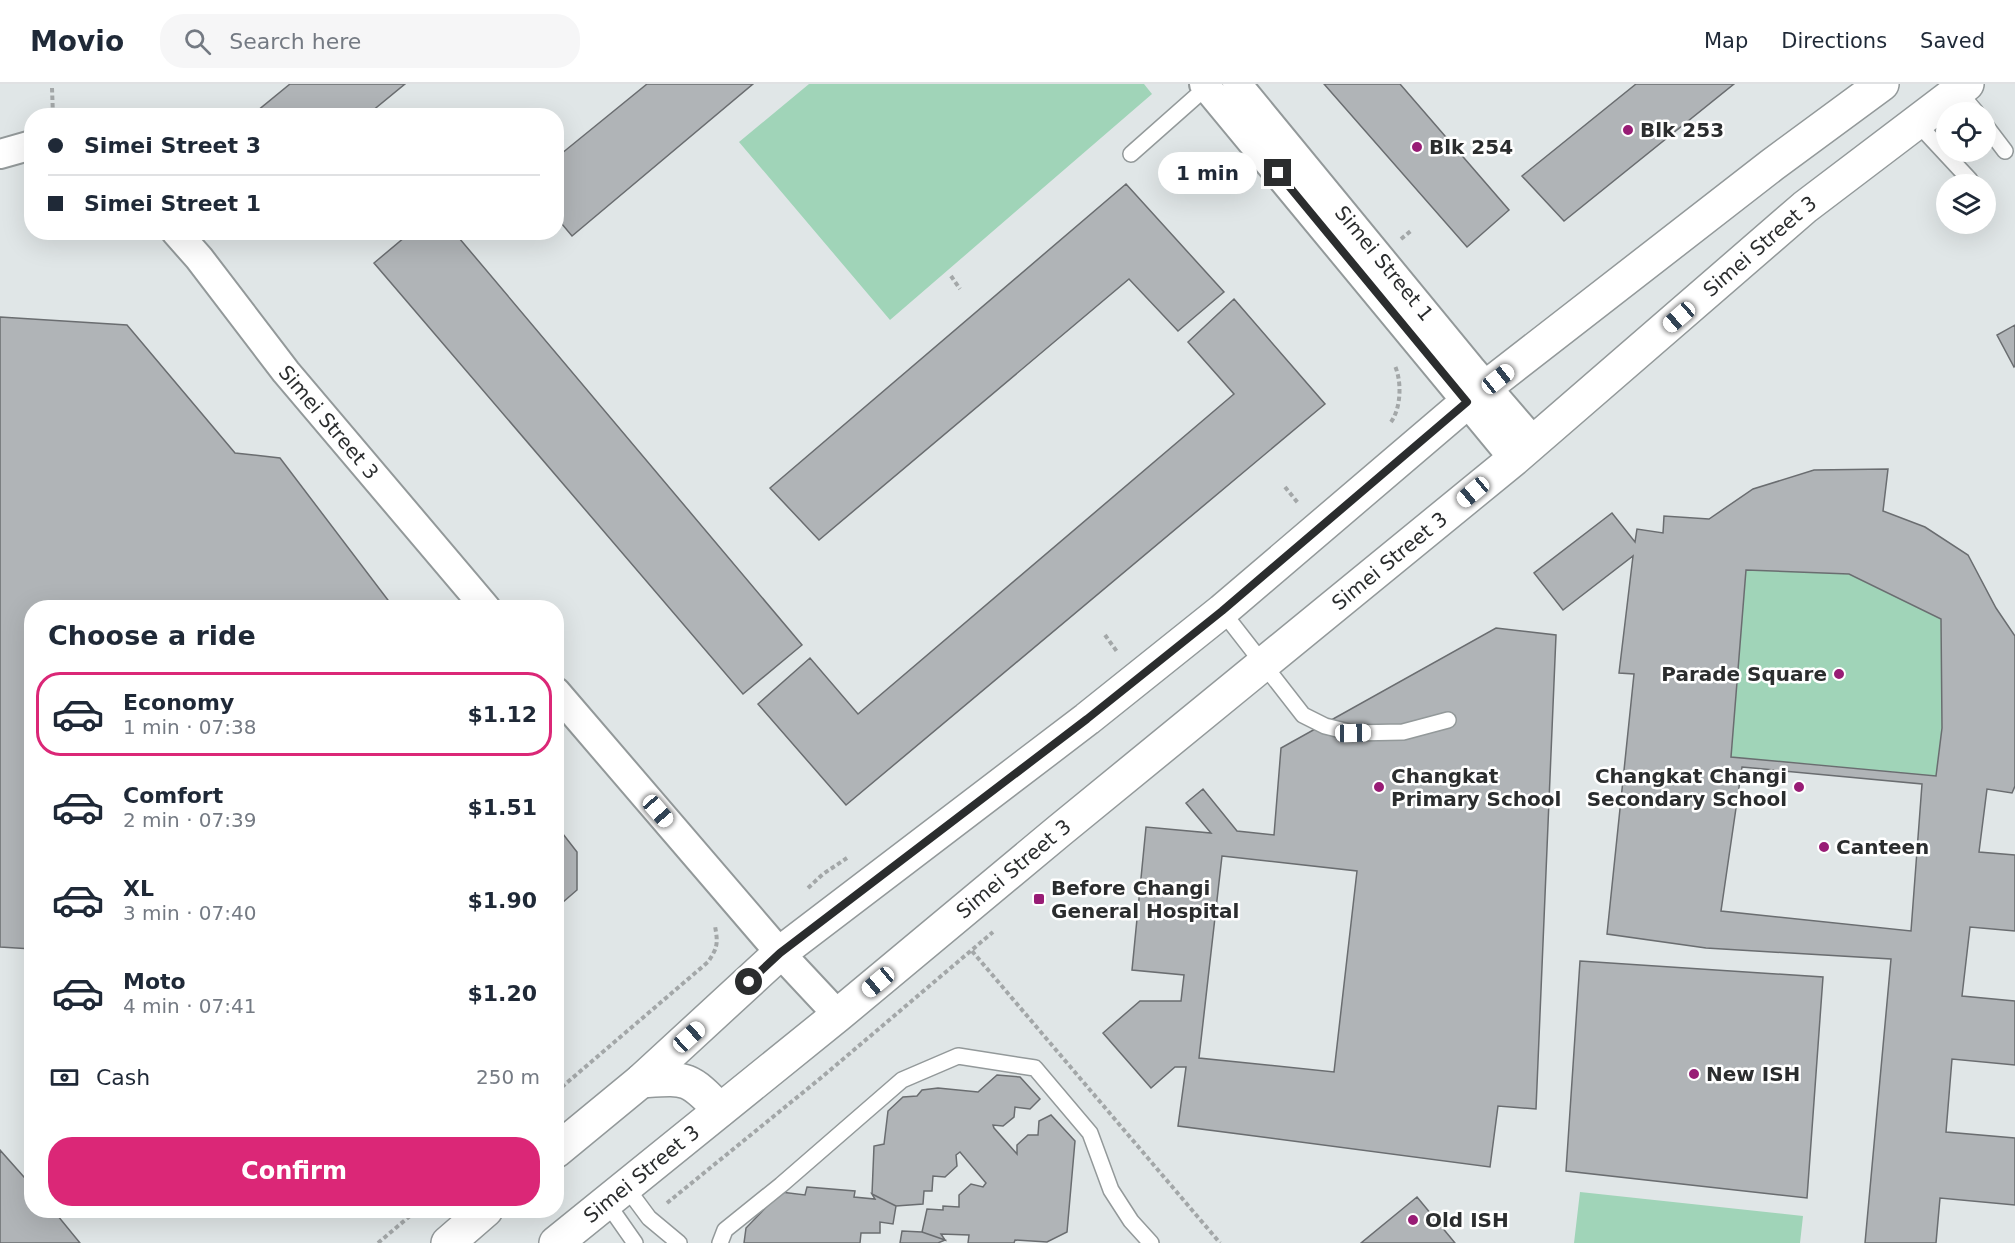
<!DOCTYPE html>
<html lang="en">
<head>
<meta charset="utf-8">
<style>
	body { margin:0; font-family:"DejaVu Sans",sans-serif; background:#f6f6f7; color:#1f2937; height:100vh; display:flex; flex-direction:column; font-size:22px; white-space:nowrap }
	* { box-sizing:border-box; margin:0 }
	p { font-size:20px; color:#747a83 }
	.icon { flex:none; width:33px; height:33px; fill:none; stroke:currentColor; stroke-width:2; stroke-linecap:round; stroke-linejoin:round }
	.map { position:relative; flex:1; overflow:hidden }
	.panel { position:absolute; left:24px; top:516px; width:540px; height:618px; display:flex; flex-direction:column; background:#fff; border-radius:24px; box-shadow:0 6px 24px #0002 }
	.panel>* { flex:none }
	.guide { position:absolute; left:24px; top:24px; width:540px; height:132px; border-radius:24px; box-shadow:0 6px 24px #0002; display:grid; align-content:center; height:132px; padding:0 24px; background:#fff }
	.fabs { position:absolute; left:1936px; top:18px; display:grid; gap:12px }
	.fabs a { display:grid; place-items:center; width:60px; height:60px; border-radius:50%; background:#fff; box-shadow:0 6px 24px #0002; font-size:30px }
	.end { position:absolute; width:27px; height:27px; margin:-14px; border:8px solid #2b2d2e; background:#fff; box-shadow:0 0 0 3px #fff }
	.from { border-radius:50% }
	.bubble { position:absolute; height:42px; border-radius:21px; background:#fff; box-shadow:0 6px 24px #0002; font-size:20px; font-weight:700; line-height:42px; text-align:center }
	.car { position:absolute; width:18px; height:36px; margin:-18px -9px; border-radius:8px; box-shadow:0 0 4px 2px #0007; background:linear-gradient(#fff 24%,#345 0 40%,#fff 0 76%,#345 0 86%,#fff 0) }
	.guide b { display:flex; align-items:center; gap:21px; height:57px; font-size:22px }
	.guide b+b { border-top:2px solid #e0e1e3 }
	.guide i { width:15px; height:15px; background:#1f2937 }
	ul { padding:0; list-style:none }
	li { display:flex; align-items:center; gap:18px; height:84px; margin:0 12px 9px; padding:0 12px; border:3px solid transparent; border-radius:24px }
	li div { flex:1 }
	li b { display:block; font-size:22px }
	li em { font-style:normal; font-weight:700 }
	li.selected { border-color:#db2777 }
	li>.icon { width:54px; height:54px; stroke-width:1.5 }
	h2 { padding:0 24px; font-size:27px; line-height:72px }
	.pay { display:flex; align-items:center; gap:15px; height:66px; padding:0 24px; font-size:22px }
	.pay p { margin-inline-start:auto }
	.action { display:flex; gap:12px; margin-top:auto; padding:12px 24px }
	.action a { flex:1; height:69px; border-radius:24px; background:#db2777; color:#fff; font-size:24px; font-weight:700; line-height:69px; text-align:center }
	header { display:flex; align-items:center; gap:36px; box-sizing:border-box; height:84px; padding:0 30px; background:#fff; border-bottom:2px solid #e0e1e3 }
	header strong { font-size:28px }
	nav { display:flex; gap:33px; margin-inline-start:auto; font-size:21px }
	.search { width:420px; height:54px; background:#f6f6f7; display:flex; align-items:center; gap:15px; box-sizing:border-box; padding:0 21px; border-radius:24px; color:#747a83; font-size:22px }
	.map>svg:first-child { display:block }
	.green { fill:#a0d4b8 }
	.building { fill:#b0b4b7; stroke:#6a6d70; stroke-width:1.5; fill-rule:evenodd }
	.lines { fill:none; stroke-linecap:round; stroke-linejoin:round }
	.lane-casing { stroke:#93999a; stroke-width:18 }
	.street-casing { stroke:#93999a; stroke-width:32 }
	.secondary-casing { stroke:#93999a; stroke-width:36 }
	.path { stroke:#a3a7a8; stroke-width:4; stroke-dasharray:4.5 3; stroke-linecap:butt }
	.lane { stroke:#fff; stroke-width:15 }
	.street { stroke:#fff; stroke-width:28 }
	.secondary { stroke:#fff; stroke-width:33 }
	.route { stroke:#2b2d2e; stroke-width:8 }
	.poi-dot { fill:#981c75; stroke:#fff; stroke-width:2 }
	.labels { text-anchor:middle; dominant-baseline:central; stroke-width:5; stroke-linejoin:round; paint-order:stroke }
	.poi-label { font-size:20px; font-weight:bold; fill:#2b2d2e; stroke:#fff; text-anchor:start }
	.street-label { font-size:20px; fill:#2b2d2e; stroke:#fff }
</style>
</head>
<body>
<header>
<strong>Movio</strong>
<div class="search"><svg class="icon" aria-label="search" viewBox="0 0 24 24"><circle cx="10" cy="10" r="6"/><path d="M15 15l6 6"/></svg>Search here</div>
<nav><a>Map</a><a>Directions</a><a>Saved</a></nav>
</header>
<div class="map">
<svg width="2015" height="1159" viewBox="0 0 2015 1159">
	<rect width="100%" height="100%" fill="#e0e6e7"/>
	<path class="green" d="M809,0H1144L1152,10L890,236L739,58Z
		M1746,486L1849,490L1941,535L1942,644L1936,692L1731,673Z
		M1580,1108L1803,1132L1800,1159H1574Z"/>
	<path class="building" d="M290,0H405L366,32H251Z
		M647,0H753L572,152L556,133V74Z
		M1324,0H1400L1509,126L1467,163Z
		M1636,0H1734L1564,137L1522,92Z
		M1126,100L1224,208L1178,247L1129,195L819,456L770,404Z
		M411,148H454L802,561L743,610L374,179Z
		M1234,215L1325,320L846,721L758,620L810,574L858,630L1234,310L1188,258Z
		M0,233L127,241L235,369L280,374L394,524H32V865L0,863Z
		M2015,241V282L2014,283L1997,251Z
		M1888,385L1883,427L1925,443L1968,471L1996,524L2015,552V702L2012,709L1987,705L1979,768L2015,771V847L1970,843L1962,912L2015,917V981L1952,975L1946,1048L2015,1054V1121L1940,1114L1936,1159H1865L1891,875L1706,864L1607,850L1634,590L1619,589L1633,472L1563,526L1534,489L1612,429L1635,458L1637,445L1663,449L1664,432L1709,435L1753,405L1814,386ZM1746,486L1849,490L1941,535L1942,644L1936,692L1731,673Z
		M1496,544L1556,551L1536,1025L1498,1022L1490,1083L1178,1042L1186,983H1175L1151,1004L1103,949L1140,917H1181L1184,891L1132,886L1146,743L1211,749L1186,719L1203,705L1237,747L1274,751L1281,664ZM1222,772L1357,787L1334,988L1199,974Z
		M1742,683L1922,700L1911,847L1721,827Z
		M556,741L577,768V806L556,824Z
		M1580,877L1823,893L1807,1114L1566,1087Z
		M997,991L1020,993L1040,1015L1030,1025L1015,1023L1014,1033L1003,1042L993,1041L994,1044L1017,1070V1061L1028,1051H1038L1039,1037L1051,1031L1075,1057L1067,1148L1047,1158L1015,1156L1014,1159H968L969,1151L941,1150L945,1156L922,1148L927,1125L943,1126V1122L959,1123V1111L971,1100L983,1103L986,1099L960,1068L956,1071L957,1082L945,1093L933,1092L932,1107H924L923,1120L896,1122L872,1110L874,1062L884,1060L888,1027L903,1013L917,1012L922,1006L938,1004L978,1008Z
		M0,1066L32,1102V1126H53L80,1159H0Z
		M807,1103L855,1107L854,1113L875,1115L872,1110L896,1122L893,1140L880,1138V1149H861L860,1159H744L746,1144L781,1108L805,1111Z
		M1417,1113L1455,1159H1361Z
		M902,1147L922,1148L945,1156L938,1159H900Z"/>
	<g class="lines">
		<defs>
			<path id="lane" d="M1958,7L1976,28
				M1916,38L1970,96
				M1986,42L2005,67
				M1131,70L1209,1
				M1222,527L1303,631L1325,642L1353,649L1403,648L1448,636
				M626,1103L649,1134L679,1159
				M607,1119L635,1159
				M720,1159L725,1146L781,1101L902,996L958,972L1035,984L1090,1049L1111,1106L1131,1137L1151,1159"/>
			<g id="street">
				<path d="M1204,0L1514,375"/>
				<path id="s1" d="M1237,0L1471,285L1534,358"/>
				<path d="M0,70L32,61"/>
				<path id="s2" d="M176,148L199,174L286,288L486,524"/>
				<path d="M556,608L780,869L838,931"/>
			</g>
			<g id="secondary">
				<path d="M641,997C686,994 688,992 720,1026"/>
				<path d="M556,1067L641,997L780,869L1087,635L1222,527L1467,318L1772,81L1882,0"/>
				<path d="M448,1159L486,1126"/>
				<path id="s3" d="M556,1159L838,931L1059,747L1514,375L1805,123L1967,0"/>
			</g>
		</defs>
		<use href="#lane" class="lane-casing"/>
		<use href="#street" class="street-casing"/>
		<use href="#secondary" class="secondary-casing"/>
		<path class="path" d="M52,4L53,32
			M1401,155L1412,146
			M951,192L960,205
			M1391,338C1401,324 1402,298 1395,282
			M1285,403L1298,419
			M1105,551L1118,569
			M808,804L823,790L847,774
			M972,867L1220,1159
			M556,1008L708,878C718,863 718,859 715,842
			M667,1119L822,993L993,848
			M378,1159L417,1126"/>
		<use href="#lane" class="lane"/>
		<use href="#street" class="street"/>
		<use href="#secondary" class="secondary"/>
	</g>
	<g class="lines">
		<path class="route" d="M749,898L780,869L1087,635L1222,527L1467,318L1278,89"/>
	</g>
	<g class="poi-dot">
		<circle cx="1628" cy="46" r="6"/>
		<circle cx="1417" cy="63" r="6"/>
		<circle cx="1839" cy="590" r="6"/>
		<circle cx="1379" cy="703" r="6"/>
		<circle cx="1799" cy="703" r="6"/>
		<circle cx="1824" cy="763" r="6"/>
		<rect x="1033" y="809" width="12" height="12" rx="3"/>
		<circle cx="1694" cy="990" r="6"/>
		<circle cx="1413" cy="1136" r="6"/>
	</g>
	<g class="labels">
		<g class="poi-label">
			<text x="1640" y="46">Blk 253</text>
			<text x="1429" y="63">Blk 254</text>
			<text x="1827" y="590" text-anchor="end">Parade Square</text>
			<text x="1391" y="692">Changkat<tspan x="1391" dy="23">Primary School</tspan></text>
			<text x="1787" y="692" text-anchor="end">Changkat Changi<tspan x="1787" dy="23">Secondary School</tspan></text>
			<text x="1836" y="763">Canteen</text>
			<text x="1051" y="804">Before Changi<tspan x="1051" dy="23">General Hospital</tspan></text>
			<text x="1706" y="990">New ISH</text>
			<text x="1425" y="1136">Old ISH</text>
		</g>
		<g class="street-label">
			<text stroke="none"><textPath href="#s3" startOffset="1563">Simei Street 3</textPath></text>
			<text stroke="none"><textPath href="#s1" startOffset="232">Simei Street 1</textPath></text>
			<text stroke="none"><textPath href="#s2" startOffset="244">Simei Street 3</textPath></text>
			<text stroke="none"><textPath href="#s3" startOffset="1077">Simei Street 3</textPath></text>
			<text stroke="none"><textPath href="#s3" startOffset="591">Simei Street 3</textPath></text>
			<text stroke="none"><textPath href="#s3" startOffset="110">Simei Street 3</textPath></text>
		</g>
	</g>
</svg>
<div class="fabs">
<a><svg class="icon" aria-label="locate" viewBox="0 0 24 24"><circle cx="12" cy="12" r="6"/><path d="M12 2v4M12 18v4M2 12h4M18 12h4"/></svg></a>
<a><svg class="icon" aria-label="layers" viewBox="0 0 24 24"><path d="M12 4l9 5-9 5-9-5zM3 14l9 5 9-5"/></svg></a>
</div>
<i class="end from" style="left:749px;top:898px"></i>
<i class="end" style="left:1278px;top:89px"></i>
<div class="bubble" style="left:1158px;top:68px;width:99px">1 min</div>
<i class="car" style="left:1679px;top:233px;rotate:229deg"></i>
<i class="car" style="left:1498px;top:295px;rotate:51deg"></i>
<i class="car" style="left:1473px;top:408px;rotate:230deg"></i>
<i class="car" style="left:1353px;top:649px;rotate:89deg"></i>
<i class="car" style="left:658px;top:727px;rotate:139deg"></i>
<i class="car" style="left:878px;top:898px;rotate:230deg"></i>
<i class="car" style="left:689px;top:953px;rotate:48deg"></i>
<div class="guide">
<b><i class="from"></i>Simei Street 3</b>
<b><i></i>Simei Street 1</b>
</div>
<section class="panel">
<h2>Choose a ride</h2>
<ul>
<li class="selected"><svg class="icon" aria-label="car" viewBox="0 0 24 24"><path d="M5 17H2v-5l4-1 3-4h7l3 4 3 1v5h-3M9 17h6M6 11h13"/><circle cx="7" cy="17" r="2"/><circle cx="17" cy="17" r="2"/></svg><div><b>Economy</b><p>1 min · 07:38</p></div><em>$1.12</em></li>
<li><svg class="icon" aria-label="car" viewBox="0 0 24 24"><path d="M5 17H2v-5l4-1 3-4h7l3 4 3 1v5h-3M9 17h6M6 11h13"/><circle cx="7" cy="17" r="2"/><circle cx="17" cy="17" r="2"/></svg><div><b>Comfort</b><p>2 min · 07:39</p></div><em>$1.51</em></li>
<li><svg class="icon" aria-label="car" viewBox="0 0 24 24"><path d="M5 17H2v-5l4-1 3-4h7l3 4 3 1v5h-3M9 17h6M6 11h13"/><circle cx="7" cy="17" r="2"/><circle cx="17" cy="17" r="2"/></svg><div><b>XL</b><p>3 min · 07:40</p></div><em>$1.90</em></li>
<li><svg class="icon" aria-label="car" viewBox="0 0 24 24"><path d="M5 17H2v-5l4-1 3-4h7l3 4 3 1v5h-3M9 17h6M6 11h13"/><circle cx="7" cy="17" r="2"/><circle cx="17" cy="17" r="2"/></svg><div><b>Moto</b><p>4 min · 07:41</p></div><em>$1.20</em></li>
</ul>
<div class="pay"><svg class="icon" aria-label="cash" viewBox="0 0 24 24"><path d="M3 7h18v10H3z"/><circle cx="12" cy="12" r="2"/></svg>Cash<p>250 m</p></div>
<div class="action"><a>Confirm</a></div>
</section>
</div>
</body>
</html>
